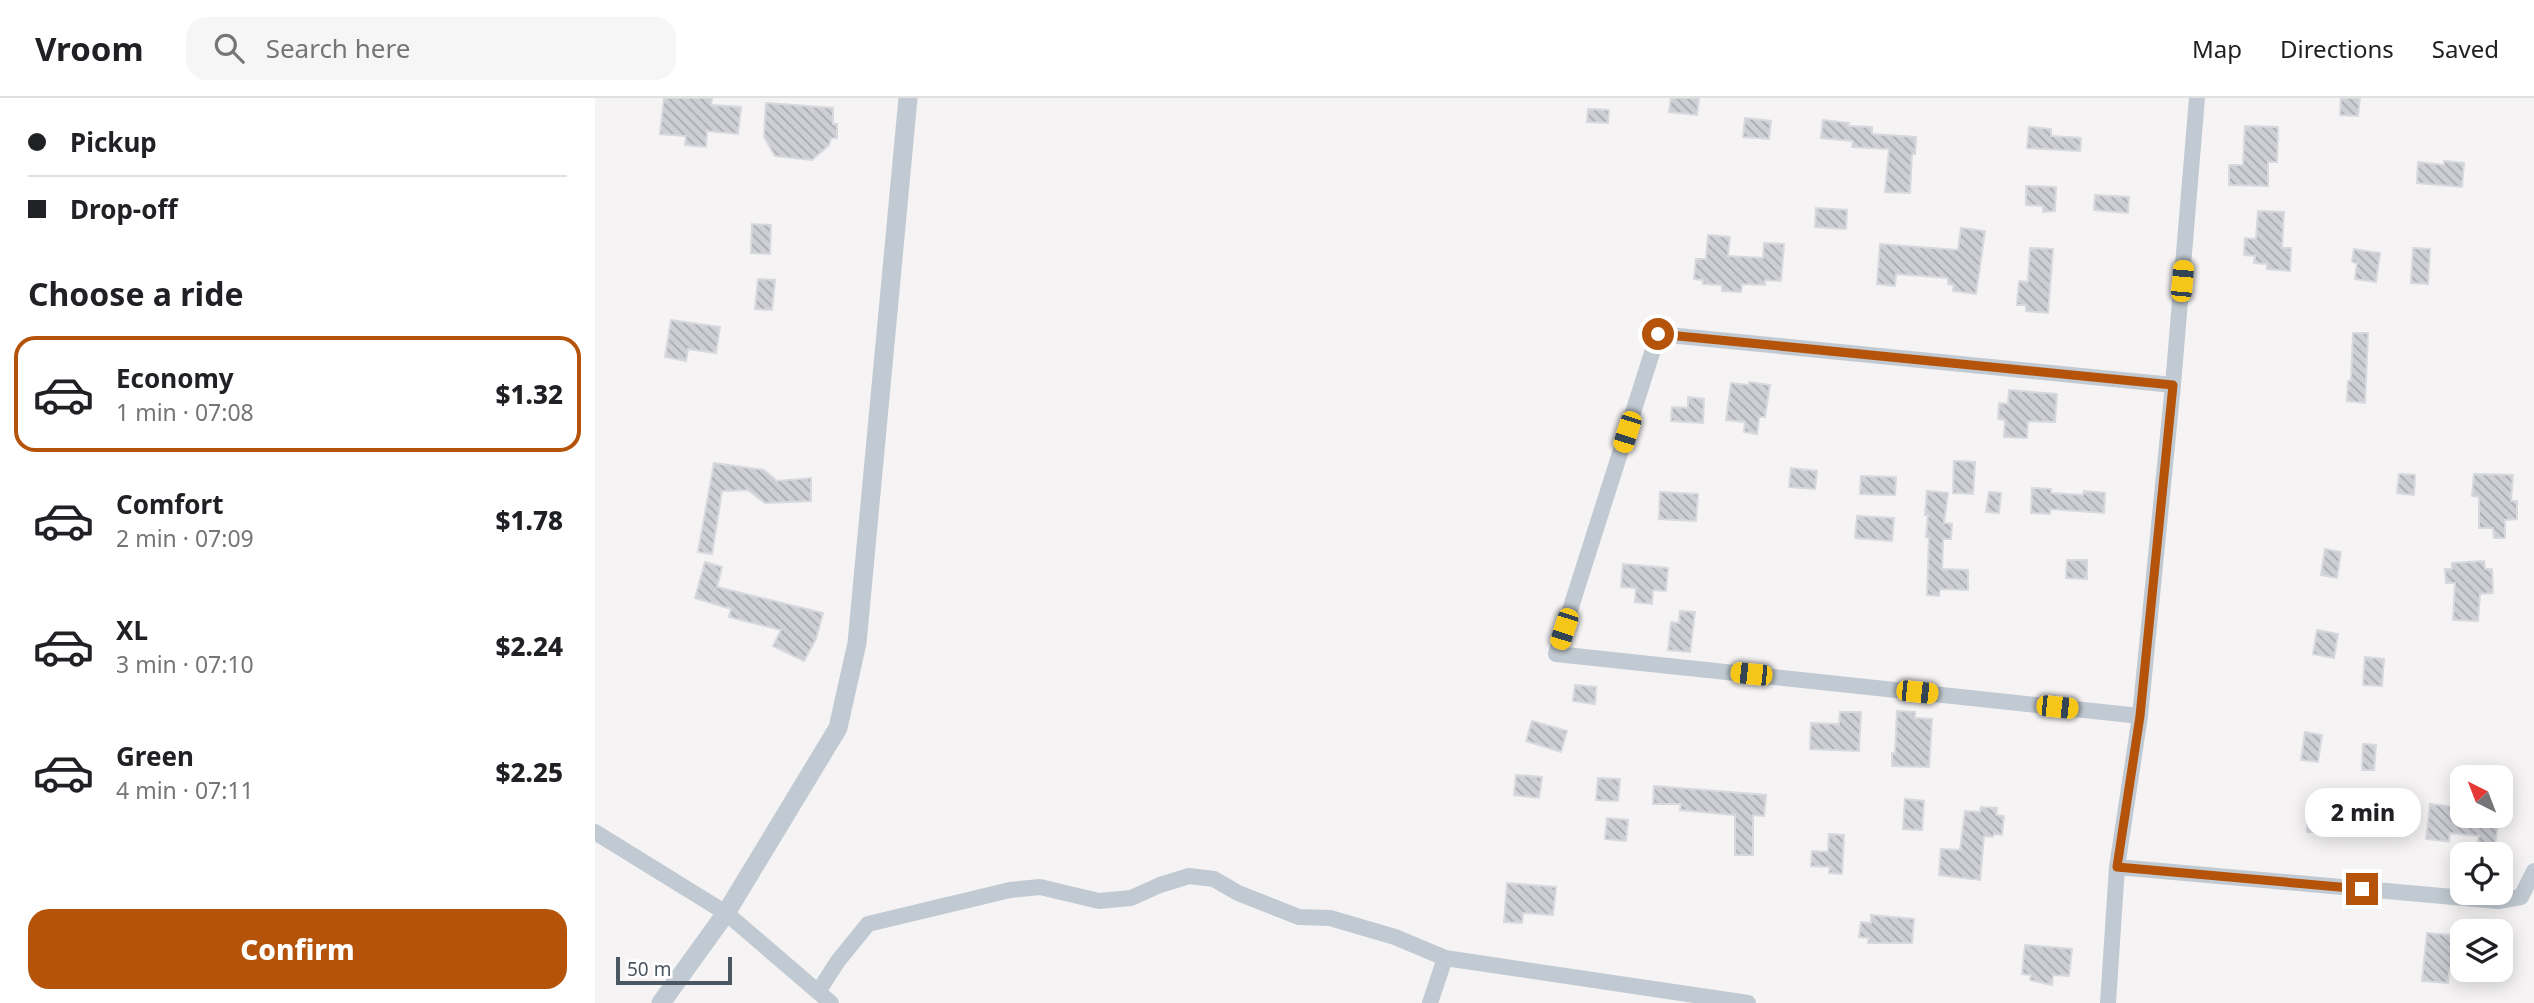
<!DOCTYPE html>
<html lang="en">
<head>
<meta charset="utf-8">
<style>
	body { margin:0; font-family:"Noto Sans",sans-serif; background:#f6f6f6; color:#202124; height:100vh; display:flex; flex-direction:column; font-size:26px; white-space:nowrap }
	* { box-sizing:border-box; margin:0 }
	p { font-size:23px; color:#757577 }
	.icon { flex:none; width:38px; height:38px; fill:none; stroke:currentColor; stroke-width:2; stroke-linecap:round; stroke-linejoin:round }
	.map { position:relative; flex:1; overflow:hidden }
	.details { display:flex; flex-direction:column; background:#fff; width:595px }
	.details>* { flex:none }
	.hud { display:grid; align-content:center; height:154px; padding:0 28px; background:#fff }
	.needle { width:46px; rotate:318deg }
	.buttons { position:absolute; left:1855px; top:667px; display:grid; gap:14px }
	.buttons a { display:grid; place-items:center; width:63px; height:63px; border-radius:14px; background:#fff; box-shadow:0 4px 18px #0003; font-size:35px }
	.scale { position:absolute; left:21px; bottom:18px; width:116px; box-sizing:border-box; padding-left:7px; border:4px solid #4a5661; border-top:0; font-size:19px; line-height:24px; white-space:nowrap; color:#4a5661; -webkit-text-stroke:5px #fff; paint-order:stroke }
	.end { position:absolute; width:32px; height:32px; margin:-16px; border:9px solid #b45309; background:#fff; box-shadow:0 0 0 4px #fff }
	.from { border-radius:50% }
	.bubble { position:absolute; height:49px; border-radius:21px; background:#fff; box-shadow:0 4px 18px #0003; font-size:23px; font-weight:800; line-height:49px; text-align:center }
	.car { position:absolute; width:21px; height:42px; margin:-21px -10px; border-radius:9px; box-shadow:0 0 5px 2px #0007; background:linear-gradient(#f5c518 24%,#345 0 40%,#f5c518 0 76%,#345 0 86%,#f5c518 0) }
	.hud b { display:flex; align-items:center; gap:24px; height:66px; font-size:26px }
	.hud b+b { border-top:2px solid #e0e0e0 }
	.hud i { width:18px; height:18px; background:#202124 }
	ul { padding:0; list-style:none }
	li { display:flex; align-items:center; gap:21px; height:116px; margin:0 14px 10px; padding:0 14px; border:4px solid transparent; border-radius:21px }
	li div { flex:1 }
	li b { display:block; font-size:26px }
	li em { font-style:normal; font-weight:800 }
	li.selected { border-color:#b45309 }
	li>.icon { width:63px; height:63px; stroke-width:1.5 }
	h2 { padding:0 28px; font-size:32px; line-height:84px }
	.cta { display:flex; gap:14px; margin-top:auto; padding:14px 28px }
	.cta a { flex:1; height:80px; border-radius:21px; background:#b45309; color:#fff; font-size:28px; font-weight:800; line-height:80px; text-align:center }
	header { display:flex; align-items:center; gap:42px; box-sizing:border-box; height:98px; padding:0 35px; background:#fff; border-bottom:2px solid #e0e0e0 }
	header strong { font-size:33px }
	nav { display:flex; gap:38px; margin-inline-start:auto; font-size:24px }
	.search { width:490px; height:63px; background:#f6f6f6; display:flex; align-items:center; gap:18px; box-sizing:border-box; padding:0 24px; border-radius:21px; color:#757577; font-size:26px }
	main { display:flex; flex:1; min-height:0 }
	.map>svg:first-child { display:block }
	.building { fill:url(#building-back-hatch); stroke:#d7d9de; stroke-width:2 }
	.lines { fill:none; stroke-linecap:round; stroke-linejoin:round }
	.minor { stroke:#c1cad2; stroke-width:16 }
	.tertiary { stroke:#c1cad2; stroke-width:19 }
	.route { stroke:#b45309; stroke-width:9 }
</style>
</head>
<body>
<header>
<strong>Vroom</strong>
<div class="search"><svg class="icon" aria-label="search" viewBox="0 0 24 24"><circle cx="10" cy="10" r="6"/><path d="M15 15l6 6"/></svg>Search here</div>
<nav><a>Map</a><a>Directions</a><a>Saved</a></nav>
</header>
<main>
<section class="details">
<div class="hud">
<b><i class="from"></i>Pickup</b>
<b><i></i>Drop-off</b>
</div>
<h2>Choose a ride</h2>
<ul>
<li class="selected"><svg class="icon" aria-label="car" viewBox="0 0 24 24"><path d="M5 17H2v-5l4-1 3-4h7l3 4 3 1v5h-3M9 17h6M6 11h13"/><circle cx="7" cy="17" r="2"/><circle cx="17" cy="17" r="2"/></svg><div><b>Economy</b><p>1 min · 07:08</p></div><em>$1.32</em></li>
<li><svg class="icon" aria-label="car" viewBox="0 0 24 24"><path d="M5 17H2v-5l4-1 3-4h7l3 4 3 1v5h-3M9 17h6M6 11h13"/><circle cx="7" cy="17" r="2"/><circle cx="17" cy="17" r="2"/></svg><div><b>Comfort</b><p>2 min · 07:09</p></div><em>$1.78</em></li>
<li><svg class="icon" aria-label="car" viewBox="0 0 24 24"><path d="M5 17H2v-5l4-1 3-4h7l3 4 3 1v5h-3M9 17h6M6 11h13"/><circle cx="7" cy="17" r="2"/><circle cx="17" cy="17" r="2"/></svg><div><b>XL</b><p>3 min · 07:10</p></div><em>$2.24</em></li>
<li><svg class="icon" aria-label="car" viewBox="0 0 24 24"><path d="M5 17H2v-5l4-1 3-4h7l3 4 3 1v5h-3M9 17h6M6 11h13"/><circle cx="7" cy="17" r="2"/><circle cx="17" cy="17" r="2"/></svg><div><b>Green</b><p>4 min · 07:11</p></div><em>$2.25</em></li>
</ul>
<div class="cta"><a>Confirm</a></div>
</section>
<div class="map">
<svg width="1939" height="905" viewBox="0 0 1939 905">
	<defs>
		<pattern id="building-back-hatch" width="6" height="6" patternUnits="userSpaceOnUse" patternTransform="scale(1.75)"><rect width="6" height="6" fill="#cdcfd5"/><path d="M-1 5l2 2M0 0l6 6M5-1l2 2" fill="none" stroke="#a8abb0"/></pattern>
	</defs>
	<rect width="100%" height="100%" fill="#f5f3f3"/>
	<path class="building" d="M69,0H117L116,7L146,9L143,36L112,33L111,49L90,47L91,38L65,36Z
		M1076,0H1104L1102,17L1074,14Z
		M1746,0H1765L1763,18L1745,17Z
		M171,5L238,10V26H242V40H236L234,47L217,62L180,58L169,39Z
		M993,11L1014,12L1013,25L992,24Z
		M1150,20L1176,23L1174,41L1148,39Z
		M1228,22L1254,25L1253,28L1277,29V36L1321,39L1320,56H1317L1315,95L1290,94L1294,51L1257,49L1258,43L1226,40Z
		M1650,28L1683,29L1682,64H1673V88L1634,87V67H1648Z
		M1434,29L1456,31V38L1486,40L1485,53L1432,50Z
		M1849,63L1869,65L1867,89L1822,85L1823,64L1849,67Z
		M1431,88L1461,89L1460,113L1448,114V108L1431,107Z
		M1500,97L1534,99L1533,115L1499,112Z
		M1221,110L1252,112L1251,131L1220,129Z
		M1663,113L1689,114L1687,150H1696L1695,173L1672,171V166L1659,165L1660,158L1649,157L1650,140L1661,141Z
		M157,126L176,127L175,156L156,155Z
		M1366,130L1390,133L1381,196L1358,193L1359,187L1353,186V180L1301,176L1300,188L1282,186L1285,146L1363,152Z
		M1113,137L1135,139L1133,158L1168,160L1169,145L1189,146L1186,183L1170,182V187L1147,186L1146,194L1127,193V187L1108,186V182L1099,181L1101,161H1111Z
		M1435,150L1458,151L1453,215L1431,213V207H1422L1424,183L1433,184Z
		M1818,150L1835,151L1833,186L1816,185Z
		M1759,151L1785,155L1781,184L1760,181L1762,165L1757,164Z
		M163,181L180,182L177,212L160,211Z
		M76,222L125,229L121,255L93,251L91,263L70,259Z
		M1758,235H1773L1770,305L1752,303L1753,283H1756Z
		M1154,284L1175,287L1170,319H1164L1162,336L1149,334L1150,324L1131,322L1136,285L1154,287Z
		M1414,292L1462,296L1460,324L1433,323L1432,340L1409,339L1410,322L1403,321L1404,305L1413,306Z
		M1093,299L1109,301L1108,325L1076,323L1077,309L1093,310Z
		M1359,363L1380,364L1378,396L1358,395Z
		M119,365L169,372L182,383L216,380V403L170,405L153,392L127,393L117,456L103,454Z
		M1196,370L1222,373L1220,391L1194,389Z
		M1804,376L1820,377L1819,397L1802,395Z
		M1879,376L1918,377L1916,403H1922V421L1910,422V440H1899L1898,430H1884V399L1877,398Z
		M1266,378L1301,379L1300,397L1265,396Z
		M1437,390L1456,391V395L1488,397L1489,393L1510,395L1509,415L1455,411V416L1436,415Z
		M1332,393L1353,395L1349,425L1357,426L1356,441H1348L1347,471L1373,472V492L1345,491L1344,498L1332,497L1334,440L1331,439L1333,417H1330Z
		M1065,394L1103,396L1101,423L1064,421Z
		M1394,394L1406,395L1404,415L1391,414Z
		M1262,418L1299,420L1297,443L1260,440Z
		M1730,451L1746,454L1742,480L1726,477Z
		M1472,462H1492V481L1471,480Z
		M1889,463L1890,471H1897L1898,495L1885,496L1883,523L1858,522L1860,485H1851L1850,471H1857V465Z
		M110,464L127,469L122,489L228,515L221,541L209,563L178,548L186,532L134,519L136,511L100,500Z
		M1028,466L1073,470L1071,493L1058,492L1057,506L1040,504L1041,490L1026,489Z
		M1085,513L1100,514L1095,554L1073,552L1076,524L1084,525Z
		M1722,532L1743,536L1739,560L1718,556Z
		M1770,559L1789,561L1787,588L1768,587Z
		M980,587L1001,589L1000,606L978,603Z
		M1302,613L1320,614V620L1337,621L1334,669L1297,668V655L1300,656Z
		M1245,614H1266L1264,653L1215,651L1216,625L1244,626Z
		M937,623L972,633L966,654L931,643Z
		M1710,634L1727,637L1723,664L1706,662Z
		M1768,646L1781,647L1779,672H1767Z
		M921,677L947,679L944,700L919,697Z
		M1003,680L1025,681L1023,703L1001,702Z
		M1059,688L1171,697L1169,718L1158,717V757H1140V717L1085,712L1086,706H1058Z
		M1310,701L1329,703L1327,732L1308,731Z
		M1713,704L1732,705L1731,734H1712Z
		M1835,706L1867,710V718H1904L1900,748L1882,746L1884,738L1855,735L1854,744L1831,741Z
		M1386,709L1402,710L1401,717L1409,718L1407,737L1399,736L1398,739L1389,738L1385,782L1344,777L1346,751L1365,752L1370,713L1385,714Z
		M1012,720L1033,722L1031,743L1010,741Z
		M1234,736L1249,737L1247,776L1234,775L1235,769L1216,768L1217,753L1233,754Z
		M912,785L961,789L958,817L928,815L927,825L909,824Z
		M1276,817L1319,821L1317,845H1273L1274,840L1264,839L1266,824L1276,825Z
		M1832,835L1867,838V873L1854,872L1853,885L1827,883Z
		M1430,847L1477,851L1474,878L1458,877L1457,887L1435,882L1436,877L1427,876Z"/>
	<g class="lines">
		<path class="minor" d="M1545,618L961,556L1063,236L1578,287
			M0,734L131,815L236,905
			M1522,769L1903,803L1926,799L1939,773
			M223,894L243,863L273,826L415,792L445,789L504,803L536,800L565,787L594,778L619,781L643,795L704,819L735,820L800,839L850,860
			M835,905L850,860L1153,905
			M1513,905L1522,769L1545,618L1578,287L1602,0"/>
		<path class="tertiary" d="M66,905L131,815L243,630L262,545L313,0"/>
	</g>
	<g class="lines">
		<path class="route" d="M1063,236L1578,287L1545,618L1522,769L1767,791"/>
	</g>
</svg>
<div class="buttons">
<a><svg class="needle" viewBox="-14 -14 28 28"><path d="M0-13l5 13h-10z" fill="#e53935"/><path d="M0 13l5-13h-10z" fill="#757577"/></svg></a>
<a><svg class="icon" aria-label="locate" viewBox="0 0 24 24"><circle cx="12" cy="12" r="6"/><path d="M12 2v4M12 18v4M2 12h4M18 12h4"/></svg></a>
<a><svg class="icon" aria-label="layers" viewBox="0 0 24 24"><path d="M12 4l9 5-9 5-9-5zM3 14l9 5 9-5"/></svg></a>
</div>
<div class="scale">50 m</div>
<i class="end from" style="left:1063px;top:236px"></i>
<i class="end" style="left:1767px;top:791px"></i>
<div class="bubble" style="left:1710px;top:690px;width:116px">2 min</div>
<i class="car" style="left:1587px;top:183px;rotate:5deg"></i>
<i class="car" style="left:1032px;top:334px;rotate:198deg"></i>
<i class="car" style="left:969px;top:531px;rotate:198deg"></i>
<i class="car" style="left:1156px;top:576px;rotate:276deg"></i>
<i class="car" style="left:1322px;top:594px;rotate:96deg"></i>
<i class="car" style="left:1462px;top:609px;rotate:96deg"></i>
</div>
</main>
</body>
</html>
